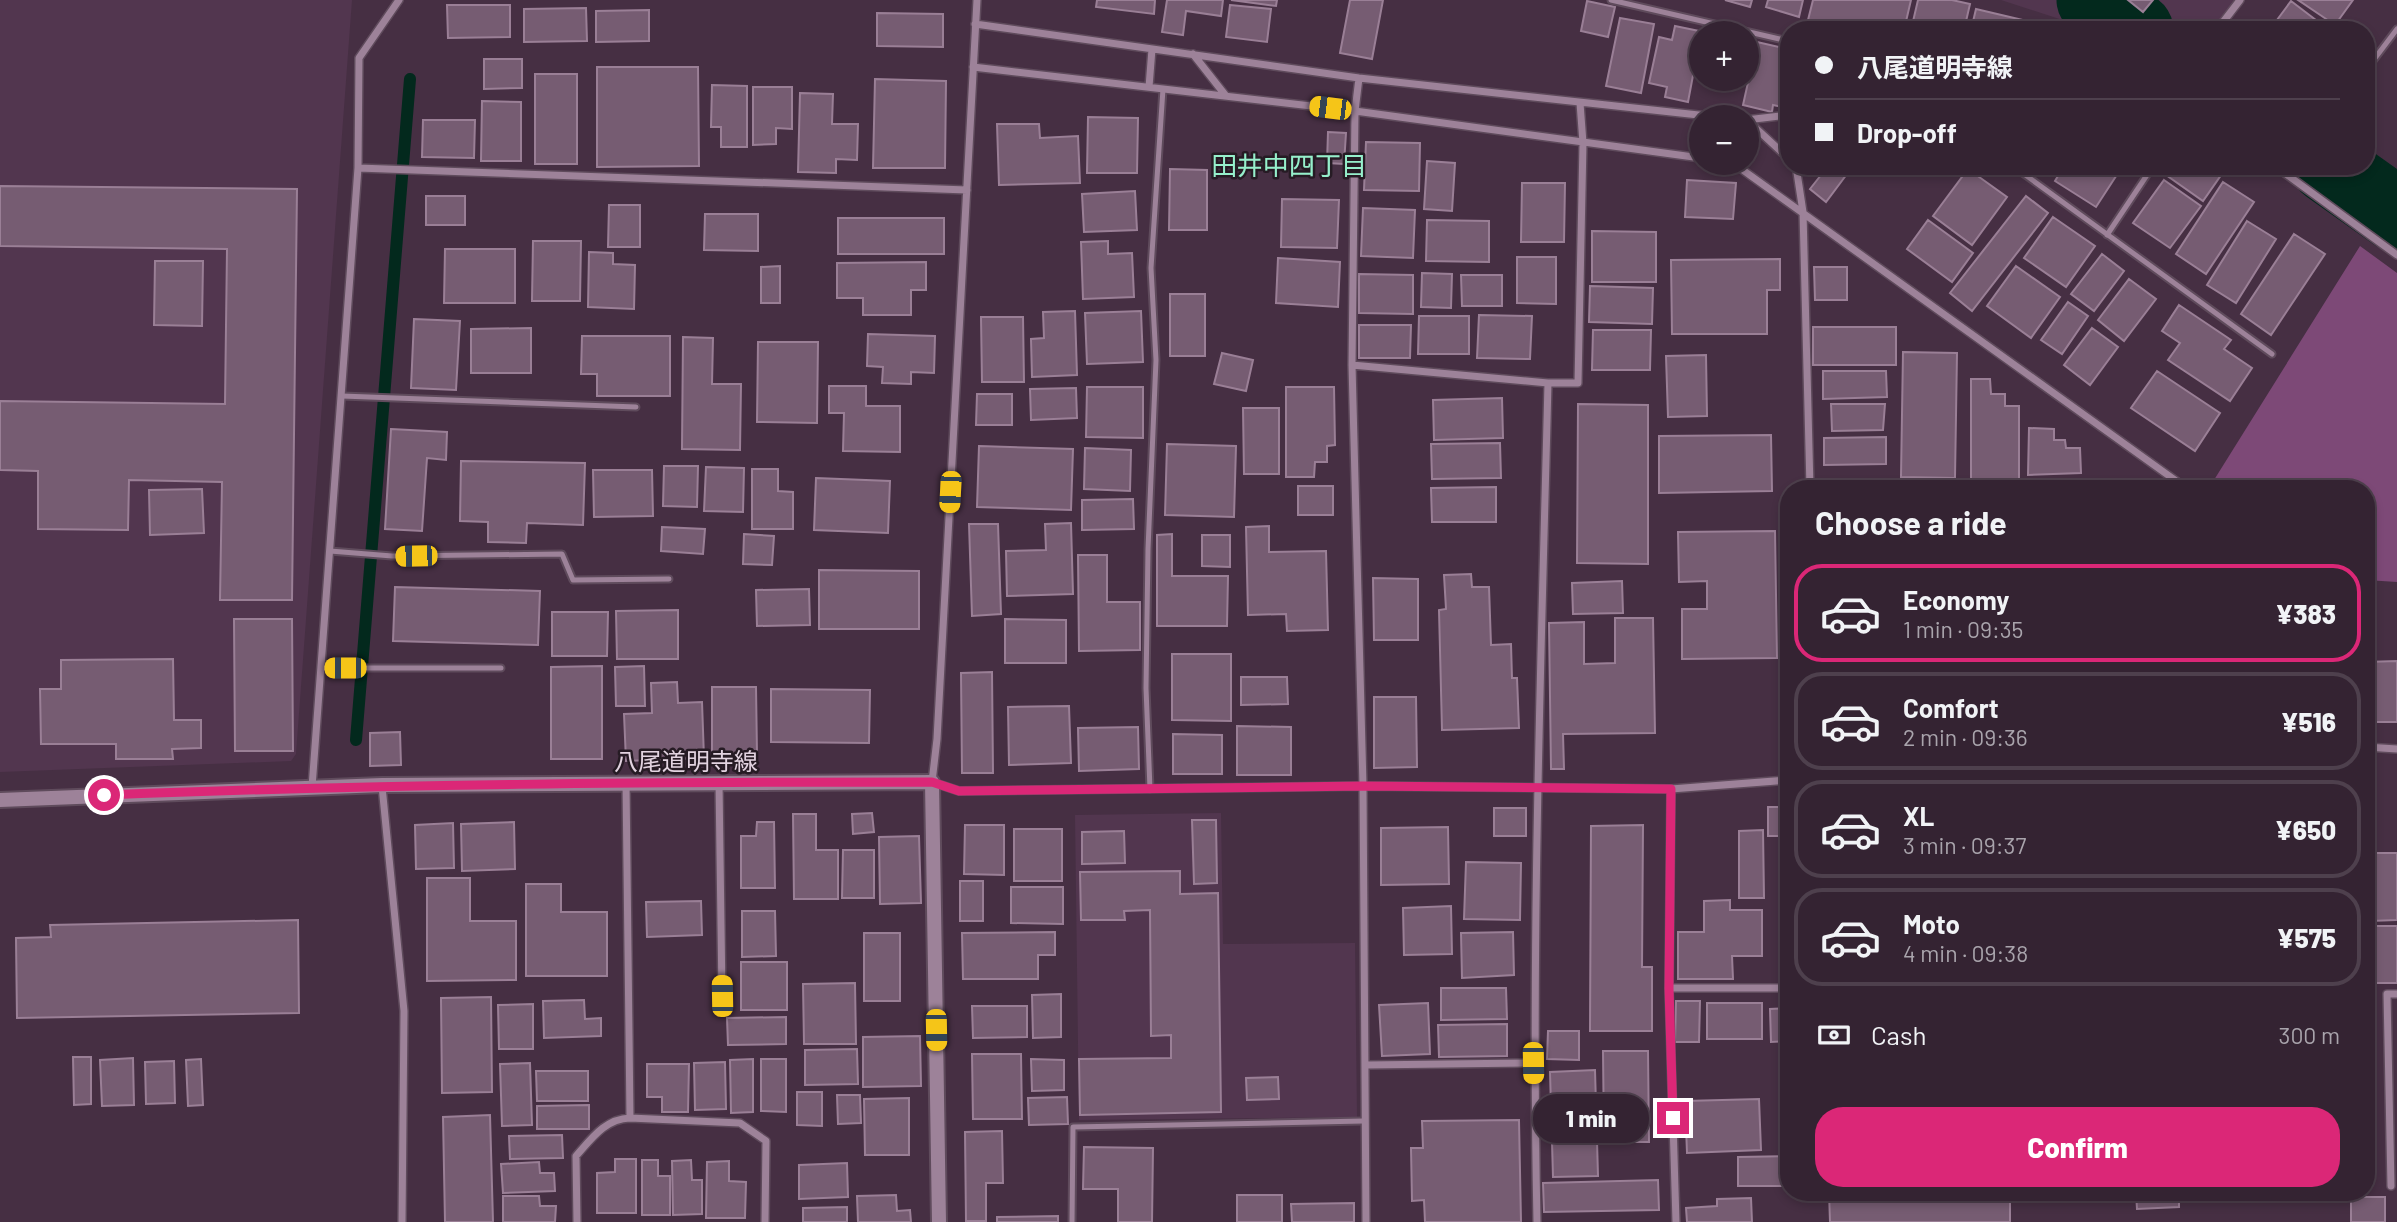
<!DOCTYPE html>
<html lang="en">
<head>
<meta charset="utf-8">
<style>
	body { margin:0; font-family:Barlow,"Noto Sans JP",sans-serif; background:#3f2f3e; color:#f1f3f6; height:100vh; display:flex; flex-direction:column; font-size:26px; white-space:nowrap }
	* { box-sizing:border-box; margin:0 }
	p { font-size:23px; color:#a9a4ac }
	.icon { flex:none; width:38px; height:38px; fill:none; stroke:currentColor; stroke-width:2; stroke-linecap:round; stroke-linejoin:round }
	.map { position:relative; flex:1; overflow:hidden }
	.side { position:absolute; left:1780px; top:480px; width:595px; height:721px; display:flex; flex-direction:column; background:#342332; border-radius:28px; box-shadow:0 4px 10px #0003,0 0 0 2px #4e404d }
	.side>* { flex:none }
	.guide { position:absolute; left:1780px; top:21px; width:595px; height:154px; border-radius:28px; box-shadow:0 4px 10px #0003,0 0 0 2px #4e404d; display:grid; align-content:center; height:154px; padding:0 35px; background:#342332 }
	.controls { position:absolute; left:1689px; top:21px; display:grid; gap:14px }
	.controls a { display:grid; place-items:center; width:70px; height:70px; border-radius:50%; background:#342332; box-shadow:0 4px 10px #0003,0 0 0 2px #4e404d; font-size:35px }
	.end { position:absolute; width:32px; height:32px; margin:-16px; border:9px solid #db2777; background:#fff; box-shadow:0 0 0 4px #fff }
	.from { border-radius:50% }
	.bubble { position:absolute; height:49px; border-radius:24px; background:#342332; box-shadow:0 4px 10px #0003,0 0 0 2px #4e404d; font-size:23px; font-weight:800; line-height:49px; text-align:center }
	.car { position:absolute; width:21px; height:42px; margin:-21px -10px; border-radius:9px; box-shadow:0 0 5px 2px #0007; background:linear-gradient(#f5c518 24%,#345 0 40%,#f5c518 0 76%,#345 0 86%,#f5c518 0) }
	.guide b { display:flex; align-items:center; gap:24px; height:66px; font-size:26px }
	.guide b+b { border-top:2px solid #4e404d }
	.guide i { width:18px; height:18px; background:#f1f3f6 }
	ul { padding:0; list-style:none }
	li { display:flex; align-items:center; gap:21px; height:98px; margin:0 14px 10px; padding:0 21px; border:4px solid #4e404d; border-radius:28px }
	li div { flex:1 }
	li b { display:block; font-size:26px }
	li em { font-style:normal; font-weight:800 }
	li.selected { border-color:#db2777 }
	li>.icon { width:63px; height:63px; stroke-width:1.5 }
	h2 { padding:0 35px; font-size:32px; line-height:84px }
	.pay { display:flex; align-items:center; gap:18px; height:77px; padding:0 35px; font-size:26px }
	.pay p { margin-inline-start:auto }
	.button { display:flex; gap:14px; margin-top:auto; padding:14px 35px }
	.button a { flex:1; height:80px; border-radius:28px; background:#db2777; color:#fff; font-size:28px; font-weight:800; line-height:80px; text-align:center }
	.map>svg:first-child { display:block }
	.built { fill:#52364f }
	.green { fill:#7d4977 }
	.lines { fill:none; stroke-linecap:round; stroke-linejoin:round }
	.stream { stroke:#03291d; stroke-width:12 }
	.river { stroke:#03291d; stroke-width:75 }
	.building { fill:#765c72; stroke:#9a7f96; stroke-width:2 }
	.lane-casing { stroke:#5f4b5c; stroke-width:9 }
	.street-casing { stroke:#5f4b5c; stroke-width:10 }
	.secondary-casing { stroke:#5f4b5c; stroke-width:18 }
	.lane { stroke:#9d8299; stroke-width:5 }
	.street { stroke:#9d8299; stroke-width:7 }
	.secondary { stroke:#9d8299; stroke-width:14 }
	.route { stroke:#db2777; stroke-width:9 }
	.labels { text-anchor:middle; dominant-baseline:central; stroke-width:5; stroke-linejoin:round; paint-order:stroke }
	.street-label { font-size:24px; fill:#e2d3e0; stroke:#261b24 }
	.neighbourhood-label { font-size:26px; fill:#96f0cc; stroke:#261b24 }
</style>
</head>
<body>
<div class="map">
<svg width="2397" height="1222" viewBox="0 0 2397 1222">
	<rect width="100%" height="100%" fill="#462f43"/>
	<path class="built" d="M0,0H352L296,754L291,761L0,772Z
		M2001,0H2240L2219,28L2209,30H2093Z
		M1221,813L1223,944L1355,943L1357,1117L1079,1120L1075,815Z"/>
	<path class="green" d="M2360,246L2397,273V582L2366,580V488H2209Z"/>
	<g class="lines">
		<path class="stream" d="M356,740L410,79"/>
		<path class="river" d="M2094,0L2136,30
			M2328,166L2397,215"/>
	</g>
	<path class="building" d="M1097,0H1155L1154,14L1096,7Z
		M1167,0H1223L1221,16L1186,11L1183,35L1162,32Z
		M1231,0H1277L1276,6Z
		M1350,0H1383L1372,59L1340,53Z
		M1725,0H1752L1750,7Z
		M1768,0H1803L1799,17L1766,7Z
		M1813,0H1911L1904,30H1848L1808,20Z
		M1918,0H1952L1970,4L1964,30H1911Z
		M2128,0H2153L2143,12Z
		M2298,0H2353L2335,25Z
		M1587,1L1615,7L1608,37L1581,31Z
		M2291,1L2329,30H2291L2277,20Z
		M447,5H510V37L448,38Z
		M1230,5L1271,9L1267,42L1226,37Z
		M586,8L587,41L524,42V9Z
		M1976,9L2027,21L2025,30H1971Z
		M649,10V41L596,42V11Z
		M877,13L943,14V47L877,46Z
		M1620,18L1654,24L1641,93L1606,86Z
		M1675,26L1704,32L1701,33L1688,102L1665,97L1667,87L1649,83L1659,37L1672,40Z
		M1757,42L1788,49V108L1773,105L1772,112L1743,105Z
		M484,59H522V88L484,89Z
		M597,67H698L699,166L597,167Z
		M535,74H577V164H535Z
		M875,79L946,81L945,168H873Z
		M712,85L747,86V147H721V127H711Z
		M753,87H792V129L776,128V144L753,145Z
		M800,93L833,94L832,124H858L857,160L836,159V173L798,172Z
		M482,101L521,102V161H481Z
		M1088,117L1138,118L1137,173H1087Z
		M423,120H475L474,158L422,157Z
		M997,124H1039L1040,138L1078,136L1080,183L999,185Z
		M1328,132L1346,133L1344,164L1327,163Z
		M1366,142L1420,143L1419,191L1364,190Z
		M1427,161L1455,163L1452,211L1424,209Z
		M1853,166L1826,202L1810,189L1821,175L1809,166Z
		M2064,166H2114L2120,170L2096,207L2055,181Z
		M2172,166H2224L2226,168L2203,201L2166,175Z
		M1170,169L1207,170V230H1169Z
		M1968,169L2007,197L1972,245L1933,216Z
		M1687,180L1736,183L1733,219L1685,217Z
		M2164,180L2201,206L2170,248L2133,223Z
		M2223,182L2254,202L2206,274L2176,254Z
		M1522,183H1565L1564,242H1521Z
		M0,186L297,189L292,600H220L222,482L129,480L128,530L38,529V471L0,470V401L225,404L227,249L0,246Z
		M1135,191L1137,230L1084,232L1082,194Z
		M426,196H465V225H426Z
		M2026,196L2048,213L1972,311L1950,293Z
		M1282,199L1339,200L1337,248L1281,247Z
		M609,205H640V247H608Z
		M1363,208L1415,210L1413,258L1361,256Z
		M705,214H758V251L704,250Z
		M2053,217L2095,246L2066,287L2024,258Z
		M838,218H944V254H838Z
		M1427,220L1489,221V262L1426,261Z
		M1928,220L1973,253L1952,282L1907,249Z
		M2247,221L2276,239L2236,303L2207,285Z
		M1592,231L1656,232V282H1592Z
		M2294,234L2325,254L2271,335L2241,314Z
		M533,241H581L580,301H532Z
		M1108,241V254L1132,253L1134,297L1083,299L1081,242Z
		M445,249H515V303H444Z
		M589,252L613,253V264L635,265L634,309L588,307Z
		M2102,254L2124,271L2094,311L2071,294Z
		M1517,257H1556V304L1517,303Z
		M1278,258L1340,262L1338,307L1276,303Z
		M1780,259V290H1767V334H1672L1671,260Z
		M155,261H203L202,326L154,325Z
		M926,262V290H911V315H863V298H837V263Z
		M780,266V303H761V267Z
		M2016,266L2060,297L2031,338L1987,306Z
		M1814,267H1847V300H1815Z
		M1422,273L1452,274L1451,308L1421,307Z
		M1359,274L1413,275V314L1359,313Z
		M1461,275H1502V306H1462Z
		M2129,279L2156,299L2124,341L2098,320Z
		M1590,286L1653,288L1652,324L1589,322Z
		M1170,294H1205V356H1170Z
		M2068,302L2088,316L2062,354L2041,340Z
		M2179,305L2231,340L2224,349L2252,368L2230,401L2168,360L2180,343L2162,331Z
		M1075,311L1077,375L1032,377L1031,339L1044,338L1043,312Z
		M1141,311L1143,362L1087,364L1085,313Z
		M1479,315L1532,316L1530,359L1477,358Z
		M1419,316H1469V354H1418Z
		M981,317H1023L1024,382H982Z
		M414,319L460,321L456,390L411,388Z
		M1359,325H1411L1410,358H1359Z
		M1813,327H1896V365H1813Z
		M531,328V373H471V329Z
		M2092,328L2118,347L2090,385L2064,365Z
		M1593,330H1651L1650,370H1592Z
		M868,334L935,336L934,373L911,372V384L882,383L883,367L867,366Z
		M582,336H670V396H597V374H581Z
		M683,337L713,338L712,384H741L740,450L682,449Z
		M758,342H818L817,423L757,422Z
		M1903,352L1957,353L1955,478L1901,477Z
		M1222,353L1253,360L1246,391L1214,384Z
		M1706,355L1707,416L1668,417L1666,356Z
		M1823,371H1886L1887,397L1823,399Z
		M2157,371L2220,413L2195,451L2131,408Z
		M1971,379H1990L1991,394H2005V406H2019V481H1971Z
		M829,386H866V406H900V452L843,451L844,413H829Z
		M1087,387H1143V438L1086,437Z
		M1286,387H1334L1335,445L1327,446V462H1315L1314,477H1286Z
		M1076,388L1077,418L1031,420L1030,389Z
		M977,394H1012V425H976Z
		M1502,398L1503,438L1434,440L1433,400Z
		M1578,404L1648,405V564L1577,563Z
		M1831,404H1885L1883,430L1832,431Z
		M1243,408H1279V474H1244Z
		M2029,428L2054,429V440H2065L2066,448H2080L2081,473L2028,475Z
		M391,429L447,432L446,460L427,458L422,531L385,529Z
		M1771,435L1772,491L1659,493V436Z
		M1886,437V464L1824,465V438Z
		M1500,443L1501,478L1432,479L1431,444Z
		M1167,444L1236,446L1234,517L1165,515Z
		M979,446L1073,449L1071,510L977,507Z
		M1085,448L1131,450L1130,491L1084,489Z
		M461,461L585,463L583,525L527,523L526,543L488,542V522L460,521Z
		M664,466H698L697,507L663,506Z
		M706,467L744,468L743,512L704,511Z
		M752,469H778V491L793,492V529H752Z
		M593,470H652L653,516L594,517Z
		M816,478L890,481L888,533L814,530Z
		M1298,486H1333V515H1298Z
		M1496,487V522H1432L1431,488Z
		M202,489L204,533L150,535L149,490Z
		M1133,499L1134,529L1082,530V500Z
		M1071,523L1073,594L1007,596L1006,551L1046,550L1045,524Z
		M969,524H998L1001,614L972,616Z
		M1269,526V552L1326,551L1328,630L1287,631L1286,614L1248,615L1246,527Z
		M662,527L705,529L703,554L661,551Z
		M1775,531L1777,658L1682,659V609H1707V581L1679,582L1678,532Z
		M744,534L774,536L772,565L743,564Z
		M1172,534V576H1228L1227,626H1157V535Z
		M1202,535H1230V567L1202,566Z
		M1078,555H1107V602H1140V650L1079,651Z
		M819,570L919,571V629H819Z
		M1471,574L1472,587H1489L1491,645L1511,644L1512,678H1517L1519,728L1442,730L1439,610L1446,609L1444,575Z
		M1373,578L1418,579V640H1374Z
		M1622,581L1623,613L1573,614L1572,583Z
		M395,587L540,591L538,645L393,641Z
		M809,589L810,625L757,626L756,590Z
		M678,610V659H617L616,611Z
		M552,612H608L607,656H552Z
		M1615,618H1653L1655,733L1563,734L1564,769H1551L1549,623L1584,622V664L1615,663Z
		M234,619H292L293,751H235Z
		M1005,619L1066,620V663H1005Z
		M1172,654H1231V721L1172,720Z
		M173,659L174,720H201V748L172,749L173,759H116V744H41L40,689H61V660Z
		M2397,661V722H2366V662Z
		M602,666V759H551V667Z
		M644,666L645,706H616L615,667Z
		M992,672L993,773H962L961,673Z
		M1241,677H1287L1288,704L1241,705Z
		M677,682L678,703L702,702L704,758L626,761L624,714L652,713L651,683Z
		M712,687H756L757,754L712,753Z
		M771,689L870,690L869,743L771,742Z
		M1374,697H1416L1417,767L1374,768Z
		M1069,706L1071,763L1009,765L1008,707Z
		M1237,726L1291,727V775H1237Z
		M1138,727L1139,769L1079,771L1078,728Z
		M400,732L401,765L370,766V733Z
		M1173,734L1222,735V774H1173Z
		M1768,807H1788V836H1768Z
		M1494,808H1526V836H1494Z
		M872,813L874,832L853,834L852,814Z
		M793,814H816V850H838V899H794Z
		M1192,820H1216L1217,883L1194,884Z
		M514,822L515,869L462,871L461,824Z
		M757,822H774L775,888H741V836H756Z
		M453,823L454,868L416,869L415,825Z
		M965,825H1004V875L964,874Z
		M1643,825L1642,967H1652V1031H1590L1591,826Z
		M1448,827L1449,884L1381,885V828Z
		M1014,829H1062V881H1014Z
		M1763,830L1764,898H1739V831Z
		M1124,831L1125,863L1082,864V832Z
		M919,836L921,903L880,904L879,837Z
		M843,850H874V898H842Z
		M2369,853H2397V920L2370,921Z
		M1466,862L1521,863L1520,920L1464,919Z
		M1180,871V894L1218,893L1221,1112L1080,1115L1079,1059L1171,1058V1035L1151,1036L1150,910L1124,911L1125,920H1081L1080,872Z
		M427,878H470V921H516V980L427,981Z
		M960,881H983V921H960Z
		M526,884H561V912H607V976H526Z
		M1011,887H1063V924L1011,923Z
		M1730,900V910H1762V956H1732L1733,979H1678V932H1704V901Z
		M701,901L702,935L647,937L646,902Z
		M1451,906L1452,954L1404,955L1403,908Z
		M742,911H775L776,956L742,957Z
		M298,920L299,1013L17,1018L16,938L51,937L50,925Z
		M2369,926H2397V983H2370Z
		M1055,932V955H1038V979H963L962,933Z
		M1513,932L1514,975L1462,978L1461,933Z
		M864,933H900V1001H864Z
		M741,962H787V1010H741Z
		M855,983L856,1044H804L803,984Z
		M1441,988H1506L1507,1019L1441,1020Z
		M1061,994V1037L1033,1038L1032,995Z
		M491,997L492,1092L442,1093L441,998Z
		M584,1000L585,1019L601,1018V1036L544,1038L543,1001Z
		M1676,1001H1700L1699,1042H1675Z
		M1428,1003L1430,1054L1382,1056L1379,1005Z
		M1707,1003H1762V1039H1707Z
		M533,1004V1049H499L498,1005Z
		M972,1006H1027V1037L973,1038Z
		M1788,1008V1041L1771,1042L1770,1009Z
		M786,1017V1044L728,1045L727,1018Z
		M1507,1024V1056L1439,1057L1438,1025Z
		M1548,1031H1579V1060L1547,1059Z
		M920,1036L921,1086L863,1087V1037Z
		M857,1049L858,1084L805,1085V1050Z
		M1603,1051H1648L1649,1142H1604Z
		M972,1054H1021L1022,1119H973Z
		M73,1057H91V1104L74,1105Z
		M133,1058L134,1105L102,1106L100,1060Z
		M201,1059L203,1105L188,1106L186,1060Z
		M753,1059V1112L731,1113L730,1060Z
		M761,1059H786V1112L761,1111Z
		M1031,1059L1064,1060V1090L1032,1091Z
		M174,1061L175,1103L146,1104L145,1062Z
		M725,1062L726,1109L695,1110L694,1063Z
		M530,1063L532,1125L502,1126L500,1064Z
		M647,1064H689L688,1112H662V1097H647Z
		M1595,1070L1598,1176L1553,1177L1550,1072Z
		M536,1071H588V1101H537Z
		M1278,1077L1279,1099L1247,1100L1246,1078Z
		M797,1092H822V1126L797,1125Z
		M837,1095H860L861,1123L838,1124Z
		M1067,1097L1068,1124L1029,1125L1028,1098Z
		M909,1098V1155H865L864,1099Z
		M1759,1099L1761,1150L1687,1153L1685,1101Z
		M589,1105V1129H537V1106Z
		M490,1115L493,1222H445L443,1117Z
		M1519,1120L1521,1222H1425L1424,1200L1412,1201L1411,1148H1423L1422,1121Z
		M1002,1131L1003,1183H986V1221H966L965,1132Z
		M562,1135L563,1158L510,1159L509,1136Z
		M1084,1147L1153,1148L1152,1222H1118V1189H1083Z
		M1788,1156V1186H1738V1157Z
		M615,1159H636V1213H597V1173L615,1172Z
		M642,1160H658V1176H670V1215H642Z
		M691,1160L692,1180H702V1214L673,1215L672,1161Z
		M729,1161V1181L746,1182L745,1218H706L707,1162Z
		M539,1162L540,1173H554L555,1191L503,1193L501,1164Z
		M847,1163L848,1197L799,1199V1165Z
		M1658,1180L1659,1210L1544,1212L1543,1183Z
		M1829,1192H2010V1222H1830Z
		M2136,1192H2179V1207L2137,1209Z
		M2192,1192H2243V1194L2192,1195Z
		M896,1195L897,1211L910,1210L911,1222H858L857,1196Z
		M1237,1195H1282V1222H1237Z
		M503,1196H539L540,1206H556L555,1222H503Z
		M2351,1197H2385V1222H2351Z
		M1751,1198L1752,1222H1687L1686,1208L1717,1206V1199Z
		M1354,1203V1222H1292L1291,1204Z
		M847,1207V1222H803V1208Z
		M1058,1216V1222H997V1217Z"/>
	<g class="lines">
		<defs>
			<path id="lane" d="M1611,0L1788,41
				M2366,70L2397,29
				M2013,166L2272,354
				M2107,235L2153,166
				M342,396L636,407
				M330,551L392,556L562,554L573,580L669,579
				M321,668H501
				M1150,789L1146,688L1148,549L1156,360L1151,268L1163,89
				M1072,1222L1073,1127L1363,1121"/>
			<path id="street" d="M977,0L937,739L932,782L959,791L1363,786L1671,789L1788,780
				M975,24L1359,78L1717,117
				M2217,30L2240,0
				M1193,54L1226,96
				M973,67L1355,111L1701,158
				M1359,78L1355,111L1352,365L1363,786L1366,1222
				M1149,87L1152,49
				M1746,120L1788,115
				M1747,120L1788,158
				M1733,163L2186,488
				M1796,166L1803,212L1810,488
				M2275,166L2397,255
				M358,168L967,190
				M1352,365L1548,383C1541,663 1531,942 1537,1222
				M1548,383H1578L1583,143L1580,103
				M2366,747L2397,749
				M626,783L630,1118
				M719,783L722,996
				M382,786L404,1011L402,1222
				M312,787L358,168L359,58L399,0
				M1671,789L1669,988L1676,1222
				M1669,988H1788
				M1366,1065L1533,1063
				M2391,1186L2387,994H2397
				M577,1222L576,1156C592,1138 605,1119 630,1118L740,1123L766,1141L765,1222"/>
			<path id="secondary" d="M0,800L382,785L932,782L939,1222"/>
		</defs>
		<use href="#lane" class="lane-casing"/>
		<use href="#street" class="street-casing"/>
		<use href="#secondary" class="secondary-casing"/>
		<use href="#lane" class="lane"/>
		<use href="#street" class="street"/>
		<use href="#secondary" class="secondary"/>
	</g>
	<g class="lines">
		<path class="route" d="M104,795C380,784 656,782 932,782L959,791L1363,786L1671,789L1669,988L1673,1118"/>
	</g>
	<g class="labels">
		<g class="street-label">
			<text x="686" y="760">八尾道明寺線</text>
		</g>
		<g class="neighbourhood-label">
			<text x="1289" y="164">田井中四丁目</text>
		</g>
	</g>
</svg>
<div class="controls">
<a>+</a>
<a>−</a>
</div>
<i class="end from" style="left:104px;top:795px"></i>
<i class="end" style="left:1673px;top:1118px"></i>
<div class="bubble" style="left:1533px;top:1094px;width:116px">1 min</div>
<i class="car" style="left:1330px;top:108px;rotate:277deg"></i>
<i class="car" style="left:950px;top:492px;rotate:183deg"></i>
<i class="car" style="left:416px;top:556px;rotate:269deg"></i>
<i class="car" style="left:345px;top:668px;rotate:270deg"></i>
<i class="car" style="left:722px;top:996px;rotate:359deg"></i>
<i class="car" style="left:936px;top:1030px;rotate:179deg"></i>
<i class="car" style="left:1533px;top:1063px;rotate:179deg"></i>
<div class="guide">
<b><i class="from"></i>八尾道明寺線</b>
<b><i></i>Drop-off</b>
</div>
<section class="side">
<h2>Choose a ride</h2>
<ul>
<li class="selected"><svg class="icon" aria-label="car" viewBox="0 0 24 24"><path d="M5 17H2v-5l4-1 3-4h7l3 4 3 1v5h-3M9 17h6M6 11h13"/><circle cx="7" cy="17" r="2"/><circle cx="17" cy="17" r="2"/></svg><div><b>Economy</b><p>1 min · 09:35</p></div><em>¥383</em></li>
<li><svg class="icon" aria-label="car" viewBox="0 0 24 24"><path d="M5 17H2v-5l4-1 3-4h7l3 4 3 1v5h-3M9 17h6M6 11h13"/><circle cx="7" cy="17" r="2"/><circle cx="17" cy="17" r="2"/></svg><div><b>Comfort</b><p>2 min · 09:36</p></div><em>¥516</em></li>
<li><svg class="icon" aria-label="car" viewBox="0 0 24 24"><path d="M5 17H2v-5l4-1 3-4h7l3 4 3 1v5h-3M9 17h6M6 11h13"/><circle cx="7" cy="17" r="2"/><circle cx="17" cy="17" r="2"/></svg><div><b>XL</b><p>3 min · 09:37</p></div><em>¥650</em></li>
<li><svg class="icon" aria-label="car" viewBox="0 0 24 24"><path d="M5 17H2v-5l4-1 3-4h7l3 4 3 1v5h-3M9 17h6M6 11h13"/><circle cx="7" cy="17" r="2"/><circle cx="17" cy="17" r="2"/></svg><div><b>Moto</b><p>4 min · 09:38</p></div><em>¥575</em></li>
</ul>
<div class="pay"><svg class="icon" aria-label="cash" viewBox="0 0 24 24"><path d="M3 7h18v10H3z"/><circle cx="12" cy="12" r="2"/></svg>Cash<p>300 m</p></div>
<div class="button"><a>Confirm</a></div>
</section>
</div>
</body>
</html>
